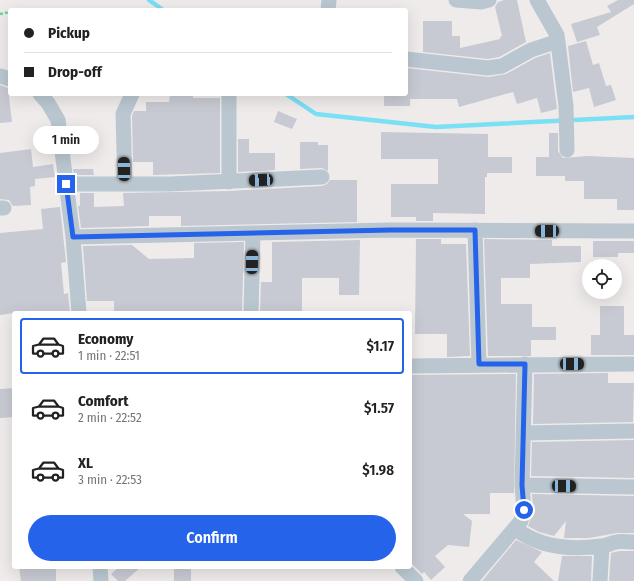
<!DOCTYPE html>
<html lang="en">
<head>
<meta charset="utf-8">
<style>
	body { margin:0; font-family:"Fira Sans Condensed",sans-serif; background:#f2f2f2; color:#222; height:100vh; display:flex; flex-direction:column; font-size:15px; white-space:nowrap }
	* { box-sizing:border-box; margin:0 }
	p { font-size:13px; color:#767676 }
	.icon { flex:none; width:22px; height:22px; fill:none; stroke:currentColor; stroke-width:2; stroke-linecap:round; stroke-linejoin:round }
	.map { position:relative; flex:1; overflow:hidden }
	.side { position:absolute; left:12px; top:311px; width:400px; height:258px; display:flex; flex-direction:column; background:#fff; border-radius:4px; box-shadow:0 4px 16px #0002 }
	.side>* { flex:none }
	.hud { position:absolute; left:8px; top:8px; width:400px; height:88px; border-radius:4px; box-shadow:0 4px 16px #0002; display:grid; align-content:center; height:88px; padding:0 16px; background:#fff }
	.controls { position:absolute; left:582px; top:259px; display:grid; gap:8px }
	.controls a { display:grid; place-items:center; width:40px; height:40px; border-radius:50%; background:#fff; box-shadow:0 4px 16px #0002; font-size:20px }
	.end { position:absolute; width:18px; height:18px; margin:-9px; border:5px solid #2563eb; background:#fff; box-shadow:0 0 0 2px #fff }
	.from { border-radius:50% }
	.bubble { position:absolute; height:28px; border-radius:14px; background:#fff; box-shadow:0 4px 16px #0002; font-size:13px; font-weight:600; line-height:28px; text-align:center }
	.car { position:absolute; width:12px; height:24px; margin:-12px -6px; border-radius:5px; box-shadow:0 0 3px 1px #0007; background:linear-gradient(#222 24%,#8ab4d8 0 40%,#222 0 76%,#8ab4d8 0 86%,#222 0) }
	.hud b { display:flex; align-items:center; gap:14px; height:38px; font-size:15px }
	.hud b+b { border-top:1px solid #e0e0e0 }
	.hud i { width:10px; height:10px; background:#222 }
	ul { padding:7px 0 0; list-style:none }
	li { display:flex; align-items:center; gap:12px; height:56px; margin:0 8px 6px; padding:0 8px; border:2px solid transparent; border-radius:4px }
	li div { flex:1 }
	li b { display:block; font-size:15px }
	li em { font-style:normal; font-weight:600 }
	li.current { border-color:#2563eb }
	li>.icon { width:36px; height:36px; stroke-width:1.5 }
	.button { display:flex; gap:8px; margin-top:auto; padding:8px 16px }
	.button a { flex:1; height:46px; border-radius:24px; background:#2563eb; color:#fff; font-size:16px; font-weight:600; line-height:46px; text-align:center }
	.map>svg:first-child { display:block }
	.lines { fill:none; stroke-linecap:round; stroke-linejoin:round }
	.stream { stroke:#7bdff5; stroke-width:4.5 }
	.building { fill:#c7cad2 }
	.path { stroke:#68d49c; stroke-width:2.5; stroke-dasharray:3 2; stroke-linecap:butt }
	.street { stroke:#bac7d0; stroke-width:15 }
	.route { stroke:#2563eb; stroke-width:5 }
</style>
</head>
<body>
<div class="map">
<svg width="634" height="581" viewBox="0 0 634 581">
	<rect width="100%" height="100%" fill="#efebeb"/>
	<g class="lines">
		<path class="stream" d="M149,0L163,10
			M286,94L316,114L436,127L634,117"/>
	</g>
	<path class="building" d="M504,0H517L526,42L499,57L488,59L423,52V21H452V36H460V48L500,39V37L502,36L495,7L498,2Z
		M618,0H634V4L597,27L600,35L577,42L571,24L611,12L607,6Z
		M586,41L593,65L599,63L606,86L611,85L616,100L594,107L589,88L573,92L568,46Z
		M550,53L557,109L541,113L537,98L517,104L513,92L459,107L457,99H410V106H384V94H406V68L489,77L506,74L535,58Z
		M0,85L8,88L12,122L0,123Z
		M170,94H193V98H220V173L153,175V162H133L132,116L134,111H146V102H169Z
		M278,111L297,119L292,129L274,122Z
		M381,132L488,134V157H512V173H487V177H485V214L433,213V221H416V217H391V184H438V159H381Z
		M549,133H558V151L563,158L587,156L634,158V210H617V199H584V181H565V176H536V157H549Z
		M238,139H249V153H275V170L238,172Z
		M300,142H318V145H328V171L322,168L300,169Z
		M31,149L33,167L53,164L55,177L35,179V186L30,187L31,205L13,206L9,200L0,199V153Z
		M73,169H93L94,175H74Z
		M330,180H357V222L181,226V216H149V226L81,228L78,206H80V193H94V207L124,206L123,193L229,191L322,186L327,184Z
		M60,207L66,262L61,263L64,294L68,293L70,313H14L0,315V233L43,229L41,209Z
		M416,239H441V244H466L470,356L447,357V334H415Z
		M484,239L552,240V246H581V262L530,264V278H501V304H532V327H556V340H531V356H488Z
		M360,240L359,295H339V278H302V313H260L261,282H272V242Z
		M593,241H634V253H618V257H593Z
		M244,242L242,313H114V301H87L83,246L132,245L149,259L194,258V243Z
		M600,306H624V335H634V355H591V335H600Z
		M608,373V383H634L633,422L533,424L534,374Z
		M516,374L514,493H490V514H463L472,521L469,547L448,545L435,556L445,567L431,580L424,572L422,574L410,562V375Z
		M14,388V417L0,418V389Z
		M634,440V478L531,476L532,442Z
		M532,494L634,496V533H617L589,538H564L566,521L554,536L539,532L528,526L533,512Z
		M516,540L542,552L534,562L554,581H482Z
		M619,551H634V581H609L611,553Z
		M562,556H592L591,581H558Z
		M19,567H56V581H21Z
		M119,567H141L125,581H118L111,574Z
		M174,567H191V581H174Z"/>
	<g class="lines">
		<path class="path" d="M0,14L10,12"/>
		<path class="street" d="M456,0L481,2L489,0
			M537,0L557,35L566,106L567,150
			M328,10L329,0
			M406,59L488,68L502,66L531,50L558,41
			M0,76L10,79
			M40,94L48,103L58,120L73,237L79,313
			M229,94V182
			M66,184H170L322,177
			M125,184L123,114L132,94
			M0,208H4
			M475,230L479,364
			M73,237L390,230L634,231
			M251,313L253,233
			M410,366L634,364
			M523,433L634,431
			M522,485L634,487
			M516,529C540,548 571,550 601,546C606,546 611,543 616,542C621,541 628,542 634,542
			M100,567L101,581
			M402,567L416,581
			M470,581L521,521L524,510L522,485L525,364
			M600,581L602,546"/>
	</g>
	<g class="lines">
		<path class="route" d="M66,184L73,237L390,230H475L479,364H525L522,485L524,510"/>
	</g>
</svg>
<div class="controls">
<a><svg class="icon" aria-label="locate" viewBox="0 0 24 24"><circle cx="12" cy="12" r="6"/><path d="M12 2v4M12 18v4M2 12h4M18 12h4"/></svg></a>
</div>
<i class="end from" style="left:524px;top:510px"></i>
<i class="end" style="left:66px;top:184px"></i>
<div class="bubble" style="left:33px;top:126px;width:66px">1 min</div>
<i class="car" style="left:124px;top:169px;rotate:359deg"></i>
<i class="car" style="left:261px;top:180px;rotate:267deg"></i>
<i class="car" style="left:547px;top:231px;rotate:270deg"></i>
<i class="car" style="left:252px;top:262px;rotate:1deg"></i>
<i class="car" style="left:572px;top:364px;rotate:90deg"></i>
<i class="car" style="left:564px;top:486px;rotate:91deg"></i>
<div class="hud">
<b><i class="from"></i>Pickup</b>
<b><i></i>Drop-off</b>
</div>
<section class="side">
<ul>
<li class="current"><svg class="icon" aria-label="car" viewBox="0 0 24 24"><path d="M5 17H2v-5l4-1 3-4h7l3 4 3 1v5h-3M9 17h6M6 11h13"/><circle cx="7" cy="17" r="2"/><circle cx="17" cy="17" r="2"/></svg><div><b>Economy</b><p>1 min · 22:51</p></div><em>$1.17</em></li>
<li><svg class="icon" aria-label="car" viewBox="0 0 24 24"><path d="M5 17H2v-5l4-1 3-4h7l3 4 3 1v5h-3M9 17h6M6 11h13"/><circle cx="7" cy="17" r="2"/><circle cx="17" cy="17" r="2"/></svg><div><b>Comfort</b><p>2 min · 22:52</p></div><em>$1.57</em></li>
<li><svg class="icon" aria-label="car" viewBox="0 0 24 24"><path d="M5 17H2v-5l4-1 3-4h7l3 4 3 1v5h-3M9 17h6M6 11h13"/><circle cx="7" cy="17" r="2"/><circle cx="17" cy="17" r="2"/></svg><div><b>XL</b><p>3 min · 22:53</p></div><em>$1.98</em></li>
</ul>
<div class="button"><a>Confirm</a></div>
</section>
</div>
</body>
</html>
